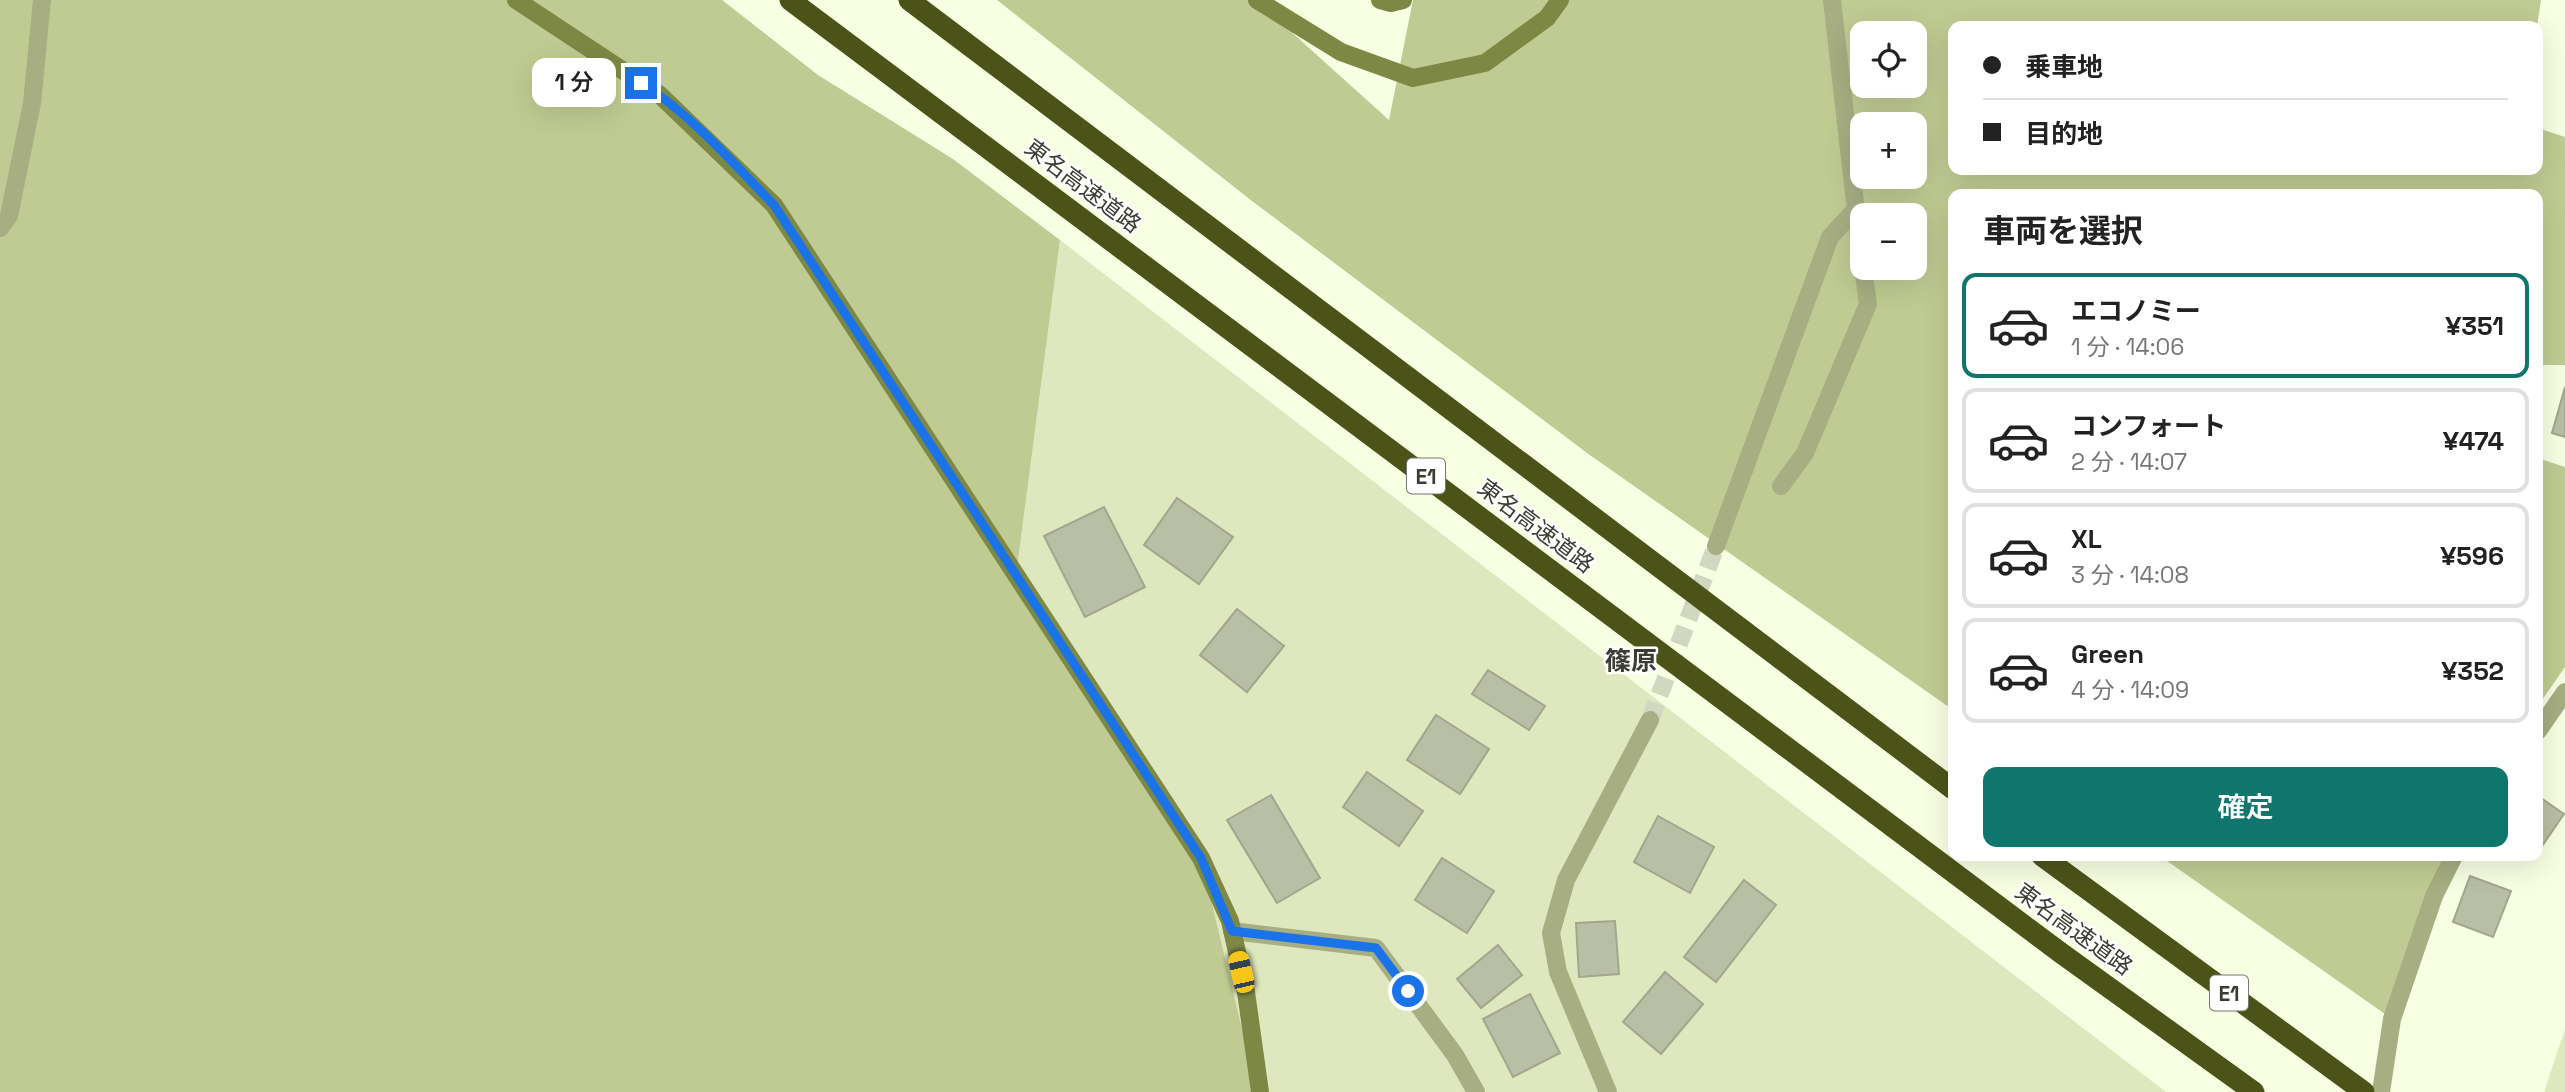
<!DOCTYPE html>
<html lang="ja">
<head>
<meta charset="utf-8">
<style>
	body { margin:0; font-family:"Space Grotesk","Noto Sans JP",sans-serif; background:#f2f2f2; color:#222; height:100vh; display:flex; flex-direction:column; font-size:26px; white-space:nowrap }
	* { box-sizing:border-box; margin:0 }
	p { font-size:23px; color:#767676 }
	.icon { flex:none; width:38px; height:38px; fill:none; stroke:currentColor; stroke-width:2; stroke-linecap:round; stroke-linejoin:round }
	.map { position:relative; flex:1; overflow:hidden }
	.details { position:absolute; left:1948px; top:189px; width:595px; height:672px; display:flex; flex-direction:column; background:#fff; border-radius:14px; box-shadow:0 7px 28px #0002 }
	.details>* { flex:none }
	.hud { position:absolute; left:1948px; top:21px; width:595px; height:154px; border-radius:14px; box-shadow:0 7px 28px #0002; display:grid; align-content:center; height:154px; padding:0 35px; background:#fff }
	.buttons { position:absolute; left:1850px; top:21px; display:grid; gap:14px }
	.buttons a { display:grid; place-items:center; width:77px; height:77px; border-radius:14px; background:#fff; box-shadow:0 7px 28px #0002; font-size:35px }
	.end { position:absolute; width:32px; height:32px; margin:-16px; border:9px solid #1a73e8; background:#fff; box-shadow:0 0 0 4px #fff }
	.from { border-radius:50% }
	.bubble { position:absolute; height:49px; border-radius:14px; background:#fff; box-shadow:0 7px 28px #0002; font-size:23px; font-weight:600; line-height:49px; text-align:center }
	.car { position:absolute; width:21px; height:42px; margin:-21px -10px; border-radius:9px; box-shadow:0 0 5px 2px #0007; background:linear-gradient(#f5c518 24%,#345 0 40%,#f5c518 0 76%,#345 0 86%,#f5c518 0) }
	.hud b { display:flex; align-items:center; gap:24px; height:66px; font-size:26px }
	.hud b+b { border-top:2px solid #e0e0e0 }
	.hud i { width:18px; height:18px; background:#222 }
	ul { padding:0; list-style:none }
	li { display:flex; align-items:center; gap:21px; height:105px; margin:0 14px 10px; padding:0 21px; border:4px solid #e0e0e0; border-radius:14px }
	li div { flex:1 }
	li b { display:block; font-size:26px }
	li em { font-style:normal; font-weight:600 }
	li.active { border-color:#0f766e }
	li>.icon { width:63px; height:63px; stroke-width:1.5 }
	h2 { padding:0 35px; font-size:32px; line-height:84px }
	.button { display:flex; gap:14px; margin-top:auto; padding:14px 35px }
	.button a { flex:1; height:80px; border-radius:14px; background:#0f766e; color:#fff; font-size:28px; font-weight:600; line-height:80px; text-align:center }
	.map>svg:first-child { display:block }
	.green { fill:#dfe7be }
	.forest { fill:#c0cb93; fill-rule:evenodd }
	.building { fill:#b9bfa4; stroke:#a1a68c; stroke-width:2 }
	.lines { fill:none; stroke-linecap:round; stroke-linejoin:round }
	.street-tunnel { stroke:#d2d7bf; stroke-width:18; stroke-dasharray:18 9; stroke-linecap:butt }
	.street { stroke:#a6ae82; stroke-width:18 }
	.secondary { stroke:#7e8845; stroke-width:18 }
	.highway { stroke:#4c5319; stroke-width:21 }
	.route { stroke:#1a73e8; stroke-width:9 }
	.labels { text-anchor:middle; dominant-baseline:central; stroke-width:5; stroke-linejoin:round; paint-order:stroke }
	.shield { fill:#fff; stroke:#767770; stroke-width:2 }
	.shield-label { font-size:21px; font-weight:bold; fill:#3b3d32 }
	.street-label { font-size:23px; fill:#3b3d32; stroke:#fff }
	.quarter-label { font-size:26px; font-weight:bold; fill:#3b3d32; stroke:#fff }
</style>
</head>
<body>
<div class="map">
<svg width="2565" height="1092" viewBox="0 0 2565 1092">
	<rect width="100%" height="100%" fill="#f8fee2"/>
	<path class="green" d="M1060,240L2166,1092H1259L1016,576Z
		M2565,1029V1092H2544Z"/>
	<path class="forest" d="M0,0H722L818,75L953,159L1060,240L1016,576L1201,858L1257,1092H0Z
		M997,0H1256L1389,120L1413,0H2541L2537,26H1953V170H2538V128L2565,137V365H2538V194H1953V710L1587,453L1252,201ZM1862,33H1914V86H1862ZM1862,124H1914V177H1862ZM1862,215H1914V268H1862Z
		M2538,458L2565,467V667L2538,706Z
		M2160,856H2455L2392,1019Z"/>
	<path class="building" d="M2565,387V437L2552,433Z
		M1177,498L1233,537L1199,584L1144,545Z
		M1104,507L1145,587L1085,617L1044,536Z
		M1237,609L1284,646L1247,692L1200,655Z
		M1488,670L1545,706L1529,730L1472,694Z
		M1436,715L1489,749L1460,794L1407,760Z
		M1367,772L1423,811L1399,846L1343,807Z
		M1271,795L1320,878L1277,903L1227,820Z
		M2538,796L2564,814L2538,852Z
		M1658,816L1714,847L1690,893L1634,862Z
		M1442,858L1494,891L1467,933L1415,900Z
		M2470,876L2511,891L2493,937L2453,922Z
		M1744,880L1776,905L1716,982L1684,957Z
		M1615,921L1619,974L1579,977L1576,923Z
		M1498,945L1522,975L1481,1008L1457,979Z
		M1665,972L1703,1004L1661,1054L1623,1022Z
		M1530,994L1560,1053L1513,1077L1483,1019Z"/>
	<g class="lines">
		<path class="street-tunnel" d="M1650,720L1716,546"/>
		<path class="street" d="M1832,0L1862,264
			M0,228L9,216L32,103L42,0
			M1781,486L1805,453L1868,304L1863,268
			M1716,546L1830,237L1854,211
			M2538,731L2565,692
			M1232,931L1376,948L1455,1055L1476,1092
			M1608,1092L1558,972L1551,933L1566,880L1650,720
			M2381,1092L2392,1019L2434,896L2454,856"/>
		<path class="secondary" d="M516,0L660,95L774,205L1201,858L1230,921L1246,992L1260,1092
			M1257,0L1341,52L1413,78L1485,63L1547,18L1560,0
			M1380,0L1391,3L1403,0"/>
		<path class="highway" d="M790,0L2061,953L2254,1092
			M909,0L1953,789
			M2042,856L2364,1092"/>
	</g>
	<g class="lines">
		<path class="route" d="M641,83C692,115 733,163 774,205L1201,858L1232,931L1376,948L1408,991"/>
	</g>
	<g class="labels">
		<g class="shield">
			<rect x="1407" y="458.5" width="38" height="35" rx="5"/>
			<rect x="2210" y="975.5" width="38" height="35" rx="5"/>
		</g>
		<g class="shield-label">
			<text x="1426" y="476">E1</text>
			<text x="2229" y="993">E1</text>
		</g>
		<g class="street-label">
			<text transform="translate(1083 186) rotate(37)">東名高速道路</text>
			<text transform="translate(1536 526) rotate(37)">東名高速道路</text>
			<text transform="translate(2074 929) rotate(36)">東名高速道路</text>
		</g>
		<g class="quarter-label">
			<text x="1631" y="661">篠原</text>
		</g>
	</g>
</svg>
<div class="buttons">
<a><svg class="icon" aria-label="locate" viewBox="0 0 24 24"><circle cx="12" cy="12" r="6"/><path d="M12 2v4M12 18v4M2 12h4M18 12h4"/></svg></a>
<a>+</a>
<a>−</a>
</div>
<i class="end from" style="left:1408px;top:991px"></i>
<i class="end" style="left:641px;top:83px"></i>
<div class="bubble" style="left:532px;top:58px;width:84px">1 分</div>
<i class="car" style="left:1241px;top:972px;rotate:347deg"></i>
<div class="hud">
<b><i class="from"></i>乗車地</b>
<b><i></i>目的地</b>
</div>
<section class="details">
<h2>車両を選択</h2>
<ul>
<li class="active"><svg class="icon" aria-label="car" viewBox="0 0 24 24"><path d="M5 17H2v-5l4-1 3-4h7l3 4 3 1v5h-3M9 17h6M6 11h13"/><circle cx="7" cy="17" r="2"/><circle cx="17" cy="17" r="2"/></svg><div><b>エコノミー</b><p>1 分 · 14:06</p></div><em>¥351</em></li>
<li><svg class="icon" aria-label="car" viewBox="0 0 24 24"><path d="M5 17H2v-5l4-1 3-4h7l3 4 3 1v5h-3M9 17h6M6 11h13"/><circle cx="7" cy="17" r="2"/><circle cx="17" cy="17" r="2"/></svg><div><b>コンフォート</b><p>2 分 · 14:07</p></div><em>¥474</em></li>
<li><svg class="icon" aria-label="car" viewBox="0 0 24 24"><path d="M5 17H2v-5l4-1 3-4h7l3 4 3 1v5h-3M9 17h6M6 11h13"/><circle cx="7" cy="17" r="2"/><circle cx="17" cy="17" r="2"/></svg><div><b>XL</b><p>3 分 · 14:08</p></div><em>¥596</em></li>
<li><svg class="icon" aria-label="car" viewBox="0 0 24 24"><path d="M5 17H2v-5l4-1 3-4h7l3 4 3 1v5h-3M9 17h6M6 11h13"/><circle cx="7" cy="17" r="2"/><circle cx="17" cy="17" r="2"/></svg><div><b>Green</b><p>4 分 · 14:09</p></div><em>¥352</em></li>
</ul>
<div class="button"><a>確定</a></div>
</section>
</div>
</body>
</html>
